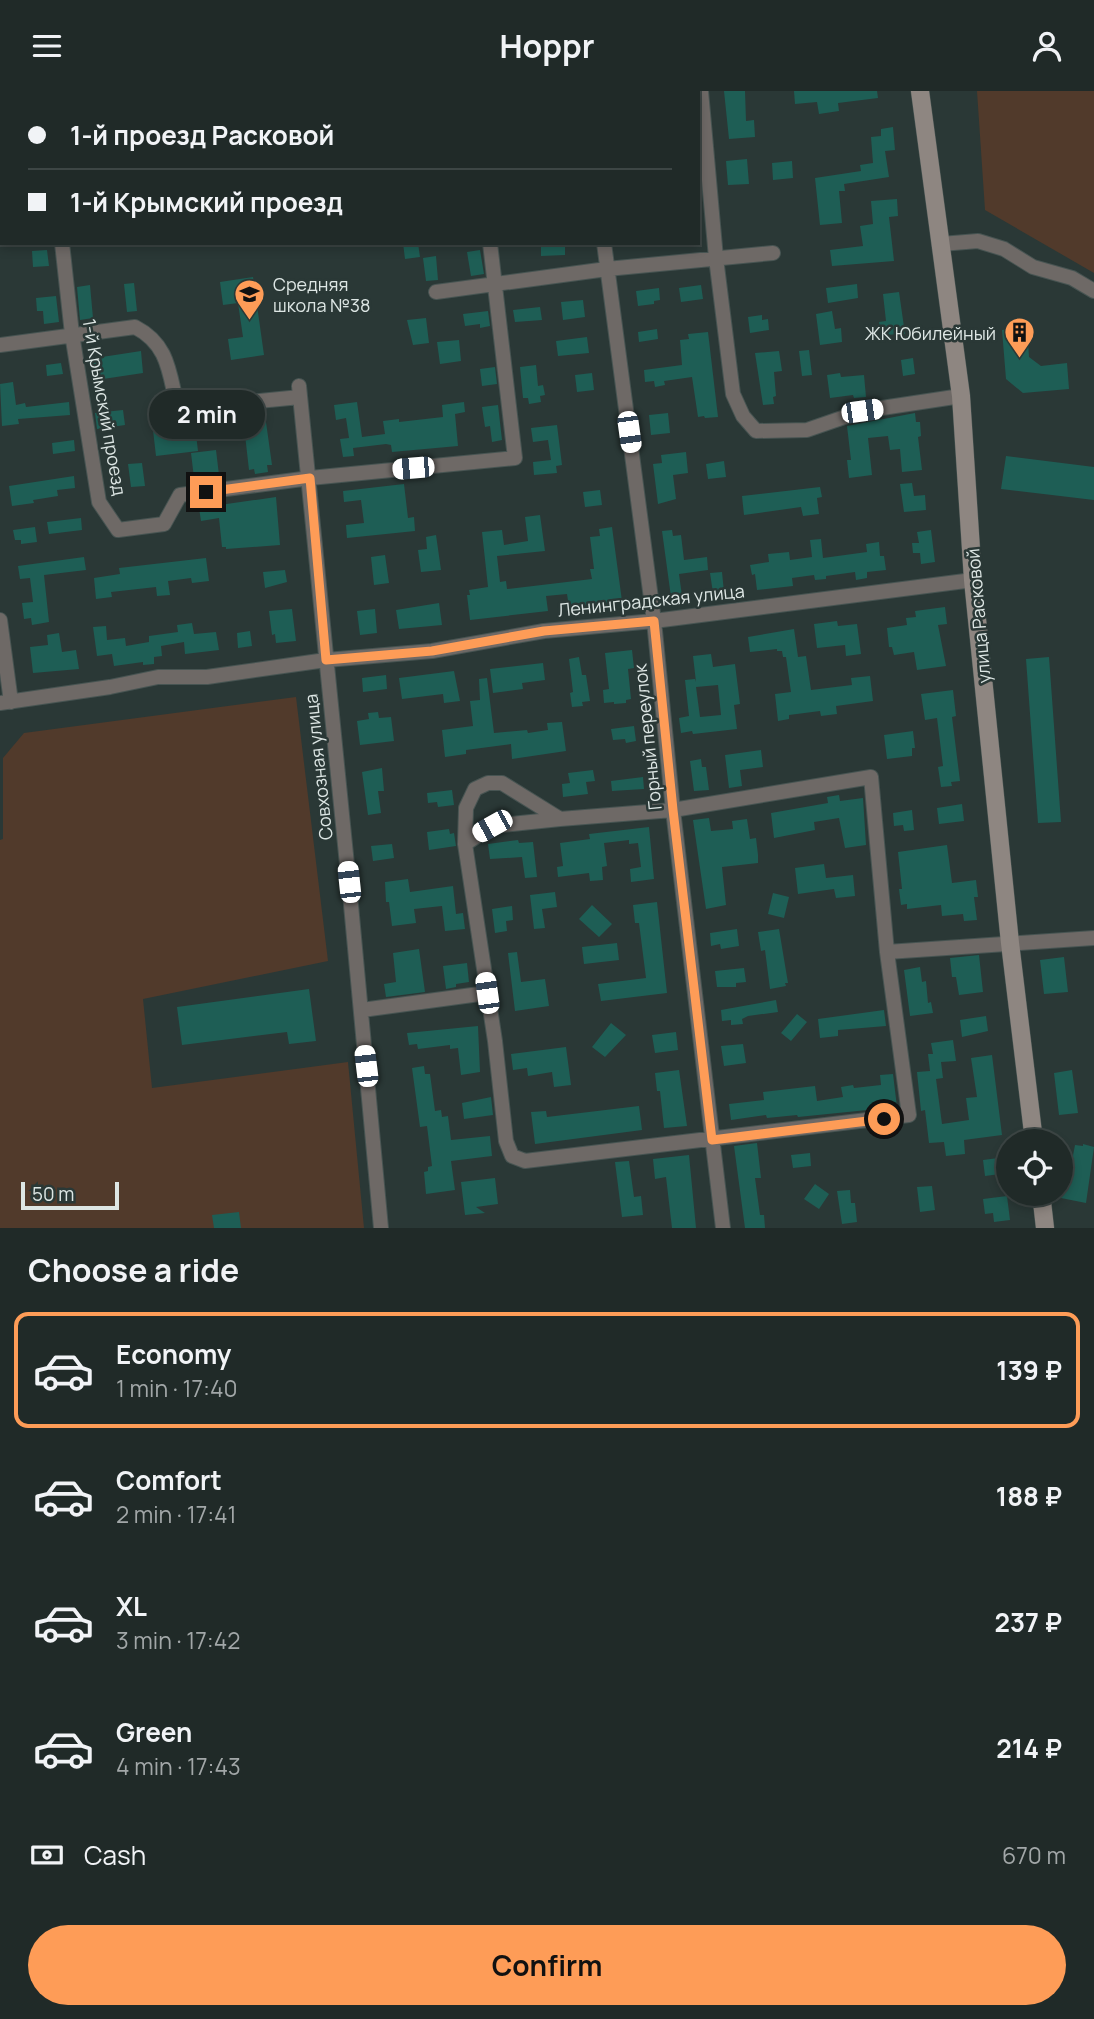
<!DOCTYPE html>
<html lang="en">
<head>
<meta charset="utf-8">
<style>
	body { margin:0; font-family:Manrope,sans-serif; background:#2d3634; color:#f1f3f6; height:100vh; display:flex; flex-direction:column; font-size:26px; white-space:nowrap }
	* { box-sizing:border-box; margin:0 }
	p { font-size:23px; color:#a2a7a8 }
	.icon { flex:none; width:38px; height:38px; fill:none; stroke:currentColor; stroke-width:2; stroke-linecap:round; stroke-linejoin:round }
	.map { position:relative; height:1137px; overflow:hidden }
	.details { display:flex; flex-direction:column; background:#202a28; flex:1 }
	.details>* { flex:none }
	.top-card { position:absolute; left:0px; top:0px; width:700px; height:154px; box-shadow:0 4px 10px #0003,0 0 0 2px #3d4645; display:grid; align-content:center; height:154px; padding:0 28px; background:#202a28 }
	.tools { position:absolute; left:996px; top:1038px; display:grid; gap:14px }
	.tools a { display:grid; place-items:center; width:77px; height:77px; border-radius:50%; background:#202a28; box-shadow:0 4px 10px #0003,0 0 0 2px #3d4645; font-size:35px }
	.scale { position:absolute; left:21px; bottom:18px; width:98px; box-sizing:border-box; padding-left:7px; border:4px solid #dde6e4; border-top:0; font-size:19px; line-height:24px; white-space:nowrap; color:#dde6e4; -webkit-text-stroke:5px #2a3836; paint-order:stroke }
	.end { position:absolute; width:32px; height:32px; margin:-16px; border:9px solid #fe9c57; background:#111; box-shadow:0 0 0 4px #111 }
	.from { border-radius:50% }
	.bubble { position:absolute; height:49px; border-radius:24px; background:#202a28; box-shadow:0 4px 10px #0003,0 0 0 2px #3d4645; font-size:23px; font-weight:700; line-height:49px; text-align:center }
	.car { position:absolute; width:21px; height:42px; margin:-21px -10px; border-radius:9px; box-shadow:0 0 5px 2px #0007; background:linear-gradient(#fff 24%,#345 0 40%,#fff 0 76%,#345 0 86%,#fff 0) }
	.top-card b { display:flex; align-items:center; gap:24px; height:66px; font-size:26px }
	.top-card b+b { border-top:2px solid #3d4645 }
	.top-card i { width:18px; height:18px; background:#f1f3f6 }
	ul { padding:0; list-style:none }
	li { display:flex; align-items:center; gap:21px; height:116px; margin:0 14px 10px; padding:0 14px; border:4px solid transparent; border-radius:14px }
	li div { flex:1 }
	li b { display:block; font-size:26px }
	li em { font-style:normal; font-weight:700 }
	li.on { border-color:#fe9c57 }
	li>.icon { width:63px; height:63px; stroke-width:1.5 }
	h2 { padding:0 28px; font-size:32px; line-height:84px }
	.pay { display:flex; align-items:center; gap:18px; height:77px; padding:0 28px; font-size:26px }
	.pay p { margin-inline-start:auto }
	.action { display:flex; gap:14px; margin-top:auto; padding:14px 28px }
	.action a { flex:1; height:80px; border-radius:42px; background:#fe9c57; color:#111; font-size:28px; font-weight:700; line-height:80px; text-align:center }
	header { display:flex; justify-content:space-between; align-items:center; height:91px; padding:0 28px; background:#202a28; font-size:32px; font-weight:700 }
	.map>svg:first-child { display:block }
	.green { fill:#513a2b }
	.building { fill:#1e5e55; fill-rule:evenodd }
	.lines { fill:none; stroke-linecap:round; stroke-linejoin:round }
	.street-casing { stroke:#475452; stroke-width:16 }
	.secondary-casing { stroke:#475452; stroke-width:19 }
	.street { stroke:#6e6966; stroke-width:14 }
	.secondary { stroke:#8e8681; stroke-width:18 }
	.route { stroke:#fe9c57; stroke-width:9 }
	.labels { text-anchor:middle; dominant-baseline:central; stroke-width:5; stroke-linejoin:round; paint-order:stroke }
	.poi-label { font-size:18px; fill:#dde6e4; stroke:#2a3836; text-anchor:start }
	.street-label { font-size:18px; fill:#dde6e4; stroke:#2a3836 }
</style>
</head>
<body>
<header><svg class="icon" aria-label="menu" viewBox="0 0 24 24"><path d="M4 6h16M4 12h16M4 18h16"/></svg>Hoppr<svg class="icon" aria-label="person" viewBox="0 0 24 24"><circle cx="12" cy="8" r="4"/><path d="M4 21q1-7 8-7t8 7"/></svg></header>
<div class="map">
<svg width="1094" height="1137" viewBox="0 0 1094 1137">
	<rect width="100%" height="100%" fill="#2a3836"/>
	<path class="green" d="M977,0H1094V182L985,119Z
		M296,606L328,870L143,908L152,997L348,971L364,1137H0V749L3,748V667L24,642Z"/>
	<path class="building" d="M724,0H745L746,30L754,29L755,46L729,48Z
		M794,0H877L878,7L838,12L839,20L819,23L817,11L795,13Z
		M893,36L895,59L885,60L889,86L844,93L845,100H839L842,132L820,134L815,87L861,80L860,74L873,72L871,46L881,45V38Z
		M747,68L749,93L728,94L726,70Z
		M792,70L793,87L773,89L772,72Z
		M897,108L898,125L889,126L894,170L832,175L830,159L863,155L860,135L873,133L871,110Z
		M403,152H418L420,166L405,168Z
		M541,152H565V164L541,165Z
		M47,159L49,175L33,176L32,160Z
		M480,159L484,183L471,185L467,161Z
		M436,165L438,189L426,190L423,167Z
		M253,186L264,264L231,269L228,248L243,246L238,212L223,214L220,191Z
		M134,192L137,220L127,221L124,193Z
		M857,193L858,207L828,212L826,197Z
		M90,194L93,227L80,229L77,196Z
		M701,194L703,208L681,211L679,197Z
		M659,197L660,209L654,210V213L638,215L636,200Z
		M899,201L905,243L881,244L879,231L886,230L883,203Z
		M56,205L59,231L44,233L43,220H37L36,207Z
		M583,209L585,226L563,229L561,211Z
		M540,216L542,229L515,231L513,219Z
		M488,220L490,235L480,237V233L465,235L463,223Z
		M832,220L835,238L841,237L842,251L820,254L816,223Z
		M762,224V229L768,228L769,239L750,242L748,226Z
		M426,227L429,252L413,254L407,229Z
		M1027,236L1029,266L1041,275L1067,272L1069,298L1023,302L1006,288L1002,239Z
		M657,238L658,248L639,251L638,241Z
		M708,241L718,326L705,327L704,325L698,326L692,286L664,290L665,294L655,296L654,290L645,291L644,279L682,274L680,249L689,248L688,243Z
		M587,246L589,262L558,265L556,250Z
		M459,249L461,270L440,273L437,251Z
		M809,259L812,284L802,285L799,260Z
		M141,260L143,282L103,288V284L91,286L89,268Z
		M779,260L782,280L774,281L776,305L773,306L774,313L763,314L755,262Z
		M913,267L915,283L903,285L901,269Z
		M61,272L63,283L47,285L46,274Z
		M536,274L538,295L543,294L545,304L540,305L541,311L529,313L528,307H523L520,276Z
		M495,276L497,293L482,295L480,278Z
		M592,282L594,299L577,301L575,284Z
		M840,282L841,286L864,284L866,306L854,307L853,304L830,307L827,284Z
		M13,291L16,314L25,312L26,316L69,311L70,324L18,328L19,333L2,335L0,293Z
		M357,311L362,346L385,343L383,330L399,328V331L443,326L442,314L464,311L465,321L455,323L458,355L392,361L391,354L386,353L353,357L354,365L343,366L340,348L349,347L346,327L336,329L334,314Z
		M498,314L502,349L492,351L490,335L485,336L482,316Z
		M123,319L125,334L97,338L95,322Z
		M668,322L670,342L651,344L649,324Z
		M915,322L916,331H920L921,345L918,346L922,379L902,381L900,358L890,359L888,345L868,347L872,384L849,387L847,369H851L847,335Z
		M265,324L272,374H267L268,381L255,383L254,378L249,379L244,335L248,334L247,326Z
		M557,334L562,374L556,375L557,382L534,384L533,371L551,369L548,349L533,351L531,337Z
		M195,335L198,360L156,365L153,339Z
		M74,349L75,360L53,363L52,352Z
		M216,359L219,384L194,387L191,362Z
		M686,361L688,382L673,384L676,408L658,413L653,373L662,372L661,364Z
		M1006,365L1094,376V409L1001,398Z
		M724,370L726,386L708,388L706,373Z
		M142,372L145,395L131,396L128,373Z
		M74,385L75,397L57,399L58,405L33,409L34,412L12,415L9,395Z
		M912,392L914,405L925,404L926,419L904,421L900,393Z
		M404,393L408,427L414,426L415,440L347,447L346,434L364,432L361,409L344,411L343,400Z
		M820,396L822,406L817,407L819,423L803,425L801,416L744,424L742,405Z
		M600,399L602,414L585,416L583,401Z
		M276,406L280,454L226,458V456H222L219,427L201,430L199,417Z
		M540,424L545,460L497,465L500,491L506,490L507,498L592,488L590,478H594L590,446L600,445L599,438L612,436L622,510L569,516L567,503L546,505L548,520L470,529L467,504H470L469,499L488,496L482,441L502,439L504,454L528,450L525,426Z
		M81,427L82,439L49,443L47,431Z
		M35,436L37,451L21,453V449H15L13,439Z
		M672,439L673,445L681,444L684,469L707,466L708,479L679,483L682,505L671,506L662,440Z
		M931,439L935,471L921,473L920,462H913L912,452H919L917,441Z
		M436,444L441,479L421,481L418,459L427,458L426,446Z
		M821,448L823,467L867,461L866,453L879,451L880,465H884L886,479L867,481V487L856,489L855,481L826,485V488L815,489L814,484L792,487L793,495L757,499L755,483L752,484L750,474L769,471L768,463L789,461L790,469L812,466L810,449Z
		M385,464L389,492L374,494L371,466Z
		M84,466L86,479L44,484L49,531L32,534L31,527L24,528L22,512L33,511L30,487L20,488L18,475Z
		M206,467L209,490L192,492L191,487L168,490L170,504L157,505L156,496L111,501L112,506L96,508L94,487L120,483L119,477Z
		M285,479L287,491L265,497L263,481Z
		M722,481L724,501L713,502L710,482Z
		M439,512L442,534L399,538L396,519Z
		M945,516L947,533L938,534L946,575L917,579L914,561L894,564L892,556H889L887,537L907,534L906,527L916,526L915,520Z
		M292,518L296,550L276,552L275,543L272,544L269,520Z
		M375,518L377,542L360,544L357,520Z
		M837,530L838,535L857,533L861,563L846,565L845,554L817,557L814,533Z
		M192,532L194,543L216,541L219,559L185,563L184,551L161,555L162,565L154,566V573L143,574V571L114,575L112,563L97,565L93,536L106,535L107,549L125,547L126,555L149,551V545L178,541L177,534Z
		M794,538L798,566L806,565L811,599L852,594L851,587L870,585L873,610L836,615L837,623L821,625L820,620L789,624V628L778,630L775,603L791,601L786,566H783L782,560H777V558L750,561L748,546Z
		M250,540L252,555L238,557L237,542Z
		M59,542L62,561L76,559L79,578L33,582L30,556L48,554L47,544Z
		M632,559L634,577L628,578L631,608L626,609V612L614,613V611L604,612L603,599L609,598L605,562Z
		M711,563L713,576L735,573L740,613L734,614L737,638L693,643L692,640L681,642L679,627L689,625L685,589L695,588L696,591L693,565ZM718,594L721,624L700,626L696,596Z
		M579,566L582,584H586L590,610L582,611L583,615L572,616L570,602L573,601L569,568Z
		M1049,566L1061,731L1038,732L1026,568Z
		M543,572L545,589L522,592L523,598L493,602L490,578Z
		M454,580L460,610L444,612L443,603L402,608L399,587Z
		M386,584L387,598L363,601L362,587Z
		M487,587L494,642L527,639L528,642L548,639L547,632L562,631L566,660L512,668L511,653L466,659V663L445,666L442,639L473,635L470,610L480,609L479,588Z
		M953,599L956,625L952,626L960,690L951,691L952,695L941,696L938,676L943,675L937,627L925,629L921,603Z
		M378,621L379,627L391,626L394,650L360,654L357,630L369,628L368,622Z
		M634,635L636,650L626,652L625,648L613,649L611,638Z
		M913,640L915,657H912V665L887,668L884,644Z
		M761,659L763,676L740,679L742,695L729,697L725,664Z
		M701,668L702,676H706L709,699L694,700L690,670Z
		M382,677L384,700H378L381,722L368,724L362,681Z
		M593,679L595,690L586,691L588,703L563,706L562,693L570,692L568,682Z
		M643,686L644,698L612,700L611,690Z
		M452,699L454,714L438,716L437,711L428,712L427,702Z
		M839,704L840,710L863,707L866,754L845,757L839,727L814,731L815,739L774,747L771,722L828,712L827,706Z
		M962,713L964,730L939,733L937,717Z
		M912,719L914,739L904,740L903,734L894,735L893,722Z
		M709,727L711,740L733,738L732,730L747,728L750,748L756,747L758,764V772L722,776L726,814L706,818L693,729Z
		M649,736L654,788L631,791L630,778L641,776L638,752L629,753V749L604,752L607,775L602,776L603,789L590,790L589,782L558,786L557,776L563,775L560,752L590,748L589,743Z
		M449,738L450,743L454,742L456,755L429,759L427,741Z
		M518,749L519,752L533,751L537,786L525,787L522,766L490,768L488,753Z
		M392,753L394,767L373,770L371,755Z
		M947,754L952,792L976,789L978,806H974L977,829L964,830L963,823L942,825L941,814L907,818V813L901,814L899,798H902L898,761Z
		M824,773L826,787L853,784L855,805L836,807L834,798L798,803L795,777Z
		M408,788L410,801L453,795L456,823L463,822L465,838L445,840L442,815L414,818L416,832L392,835L389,811H386L385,791Z
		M555,801L557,816L542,818L545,837L534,838L530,804Z
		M773,802L789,806L784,827L768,823Z
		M657,811L667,902L601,910L598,893L646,887L639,832H635L633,814Z
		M592,814L612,833L599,846L579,828Z
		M512,815L513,829L506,830L507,840L495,842L492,818Z
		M737,838L739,855L721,858L720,853L711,855L710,842Z
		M779,838L788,892H785L786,895L770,898L765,859L761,860L758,841Z
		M617,852L619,869L584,873L582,856Z
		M419,858L425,901L386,906L384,893L396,891L393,862Z
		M517,861L521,891L545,888L549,915L515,920L508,862Z
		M979,864L983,901L959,904L956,886H952L950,867Z
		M1064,866L1068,901L1044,903L1040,869Z
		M467,872L469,891L456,893V896L446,898L443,875Z
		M920,876L922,891L926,890L928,912L931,911L933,922L910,925L904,879Z
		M744,877L746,891L736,892V896H717L715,880Z
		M309,898L316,950L289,953L287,941L182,954L177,916Z
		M776,909L778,921L748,925L742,928L743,933L731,934V929L722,930L721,919Z
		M884,919L886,935L838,939V945L820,947L818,928Z
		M797,923L807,931L791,950L781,942Z
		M986,925L988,940L962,946L960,929Z
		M611,932L626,944L605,966L592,956Z
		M478,935L480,981L461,984L458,957L450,958V954L418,958L417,953L409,954L407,942Z
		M676,941L678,959L655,962L652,944Z
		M953,949L956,970L941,971L943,987L936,988L942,1033L969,1029L966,1007L977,1006L971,967L992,964L1002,1044L964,1049L965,1063L946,1065L944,1051L929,1052L925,1019L921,1020L917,981L930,980L928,963H933L931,952Z
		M743,953L746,972L724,975L721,955Z
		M566,956L571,994L554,996L552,981L528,985L527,977L513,979L511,963Z
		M424,975L425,983H430L435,1020L441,1019L442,1026L448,1025L451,1049L490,1045L492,1065L451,1070L455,1099L426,1103L424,1081L428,1080V1076L432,1075L427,1035L420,1036L412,977Z
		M679,979L687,1035L664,1037L660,1000H657L655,982Z
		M1072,979L1078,1022L1059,1024L1054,982Z
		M893,983L897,1016L798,1026L797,1024L767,1027L766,1024L731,1029L729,1013L764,1009L763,1001L815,995L817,1010L843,1006L841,996L853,994L854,997L881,994L880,984Z
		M491,1006L493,1024L464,1028L462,1012Z
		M639,1015L642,1039L535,1053L531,1021L546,1020L547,1026Z
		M757,1052L761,1087H755L760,1124H764L765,1137H745L734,1055Z
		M1083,1053L1094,1056L1086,1112L1061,1107L1064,1090L1068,1091L1075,1054L1083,1055Z
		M810,1062L811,1075L793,1077L791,1064Z
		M689,1064L696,1137H672L666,1086L655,1088L653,1068Z
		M1006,1066L1008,1082L985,1085L983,1069Z
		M629,1070L634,1106L641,1105L643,1124L622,1126L615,1071Z
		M495,1087L498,1113L476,1116L485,1122L465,1124L461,1091Z
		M815,1093L829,1103L819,1118L804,1108Z
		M932,1095L935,1119L920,1121L917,1096Z
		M850,1099L851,1112H855L857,1131L842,1133L837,1100Z
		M1007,1105L1010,1129L994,1131L993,1122L985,1123L983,1108Z
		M239,1121L241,1137H214L212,1124Z"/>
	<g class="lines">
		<defs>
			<path id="street" d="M263,0V2
				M586,0V2
				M701,0L716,167L733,303L743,325L756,340L807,339L862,320L961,305
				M62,152L72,243L99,411L118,439L164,433L180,404L310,387L515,367L490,152
				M604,152L654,530L673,719L723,1137
				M941,153L978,150L1004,158L1033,176L1072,187L1094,200
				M436,201L607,178L773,162
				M0,254L135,236C170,254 169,284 178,318L300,306
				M299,295C328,576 356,856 381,1137
				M0,529L11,611
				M0,612L110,596L158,586H207L326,569L432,560L544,540L654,530L973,489
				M871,686L887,861L909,1024L525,1070L512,1065L506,1050L495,950L465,753L466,717L475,698L488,692H502L560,728L673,719Z
				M465,753L492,735L560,728
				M887,861L1094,847
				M362,919L487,902"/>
			<path id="secondary" d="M920,0L961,305L973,489L1010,852L1034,1050
				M1041,1102L1045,1137"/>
		</defs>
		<use href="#street" class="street-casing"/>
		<use href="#secondary" class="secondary-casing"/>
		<use href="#street" class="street"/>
		<use href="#secondary" class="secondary"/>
	</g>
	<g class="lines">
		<path class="route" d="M206,401L310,387L326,569L432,560L544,540L654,530L673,719L712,1049L884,1028"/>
	</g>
	<defs>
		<symbol id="school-pin" viewBox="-11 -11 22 30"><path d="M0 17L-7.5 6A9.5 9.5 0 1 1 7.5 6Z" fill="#fe9c57" stroke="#2a3836"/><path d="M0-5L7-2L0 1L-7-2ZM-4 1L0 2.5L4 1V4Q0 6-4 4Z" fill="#111"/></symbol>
		<symbol id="building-pin" viewBox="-11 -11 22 30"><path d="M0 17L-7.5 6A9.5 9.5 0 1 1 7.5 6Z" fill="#fe9c57" stroke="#2a3836"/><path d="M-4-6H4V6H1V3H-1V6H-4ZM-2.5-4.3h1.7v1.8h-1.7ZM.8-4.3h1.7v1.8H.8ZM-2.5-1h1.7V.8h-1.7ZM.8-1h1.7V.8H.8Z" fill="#111"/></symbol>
	</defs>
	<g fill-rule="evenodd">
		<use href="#school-pin" x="232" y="186" width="35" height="47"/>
		<use href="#building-pin" x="1002" y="224" width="35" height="47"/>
	</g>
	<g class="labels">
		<g class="poi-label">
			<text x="273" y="193">Средняя<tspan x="273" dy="21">школа №38</tspan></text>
			<text x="996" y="242" text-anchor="end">ЖК Юбилейный</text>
		</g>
		<g class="street-label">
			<text transform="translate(105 316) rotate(80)">1-й Крымский проезд</text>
			<text transform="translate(651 509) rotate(-6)">Ленинградская улица</text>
			<text transform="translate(978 525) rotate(-95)">улица Расковой</text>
			<text transform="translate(647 646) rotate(-96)">Горный переулок</text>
			<text transform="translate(318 676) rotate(-96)">Совхозная улица</text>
		</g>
	</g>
</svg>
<div class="tools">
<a><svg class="icon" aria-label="locate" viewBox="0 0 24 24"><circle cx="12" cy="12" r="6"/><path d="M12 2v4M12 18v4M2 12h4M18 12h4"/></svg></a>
</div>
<div class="scale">50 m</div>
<i class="end from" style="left:884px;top:1028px"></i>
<i class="end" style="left:206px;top:401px"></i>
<div class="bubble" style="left:149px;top:299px;width:116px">2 min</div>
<i class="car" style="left:862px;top:320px;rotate:82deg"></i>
<i class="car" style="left:629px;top:341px;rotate:172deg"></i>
<i class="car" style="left:413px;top:377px;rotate:265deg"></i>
<i class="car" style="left:492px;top:735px;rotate:241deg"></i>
<i class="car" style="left:349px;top:791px;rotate:354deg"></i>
<i class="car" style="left:487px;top:902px;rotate:352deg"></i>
<i class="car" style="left:366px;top:975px;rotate:353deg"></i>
<div class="top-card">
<b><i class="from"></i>1-й проезд Расковой</b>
<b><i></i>1-й Крымский проезд</b>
</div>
</div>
<section class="details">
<h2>Choose a ride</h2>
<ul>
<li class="on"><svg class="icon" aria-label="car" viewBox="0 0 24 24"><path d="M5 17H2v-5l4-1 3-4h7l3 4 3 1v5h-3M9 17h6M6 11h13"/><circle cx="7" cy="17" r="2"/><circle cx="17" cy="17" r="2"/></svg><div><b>Economy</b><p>1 min · 17:40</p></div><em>139 ₽</em></li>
<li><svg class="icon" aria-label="car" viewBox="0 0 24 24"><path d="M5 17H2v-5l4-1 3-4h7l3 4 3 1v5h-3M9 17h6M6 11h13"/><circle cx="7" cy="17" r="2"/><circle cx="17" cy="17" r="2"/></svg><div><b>Comfort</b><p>2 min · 17:41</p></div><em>188 ₽</em></li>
<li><svg class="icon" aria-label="car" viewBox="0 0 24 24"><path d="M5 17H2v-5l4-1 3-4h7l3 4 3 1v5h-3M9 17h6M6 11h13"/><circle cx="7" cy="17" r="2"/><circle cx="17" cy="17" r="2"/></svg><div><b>XL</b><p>3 min · 17:42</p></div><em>237 ₽</em></li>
<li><svg class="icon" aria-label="car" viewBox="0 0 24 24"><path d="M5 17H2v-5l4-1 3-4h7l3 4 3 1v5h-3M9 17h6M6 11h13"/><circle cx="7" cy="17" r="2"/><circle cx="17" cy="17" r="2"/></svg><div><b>Green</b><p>4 min · 17:43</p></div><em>214 ₽</em></li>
</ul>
<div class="pay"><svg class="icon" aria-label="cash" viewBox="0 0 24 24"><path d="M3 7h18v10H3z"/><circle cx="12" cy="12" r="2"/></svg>Cash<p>670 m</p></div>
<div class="action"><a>Confirm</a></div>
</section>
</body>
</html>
